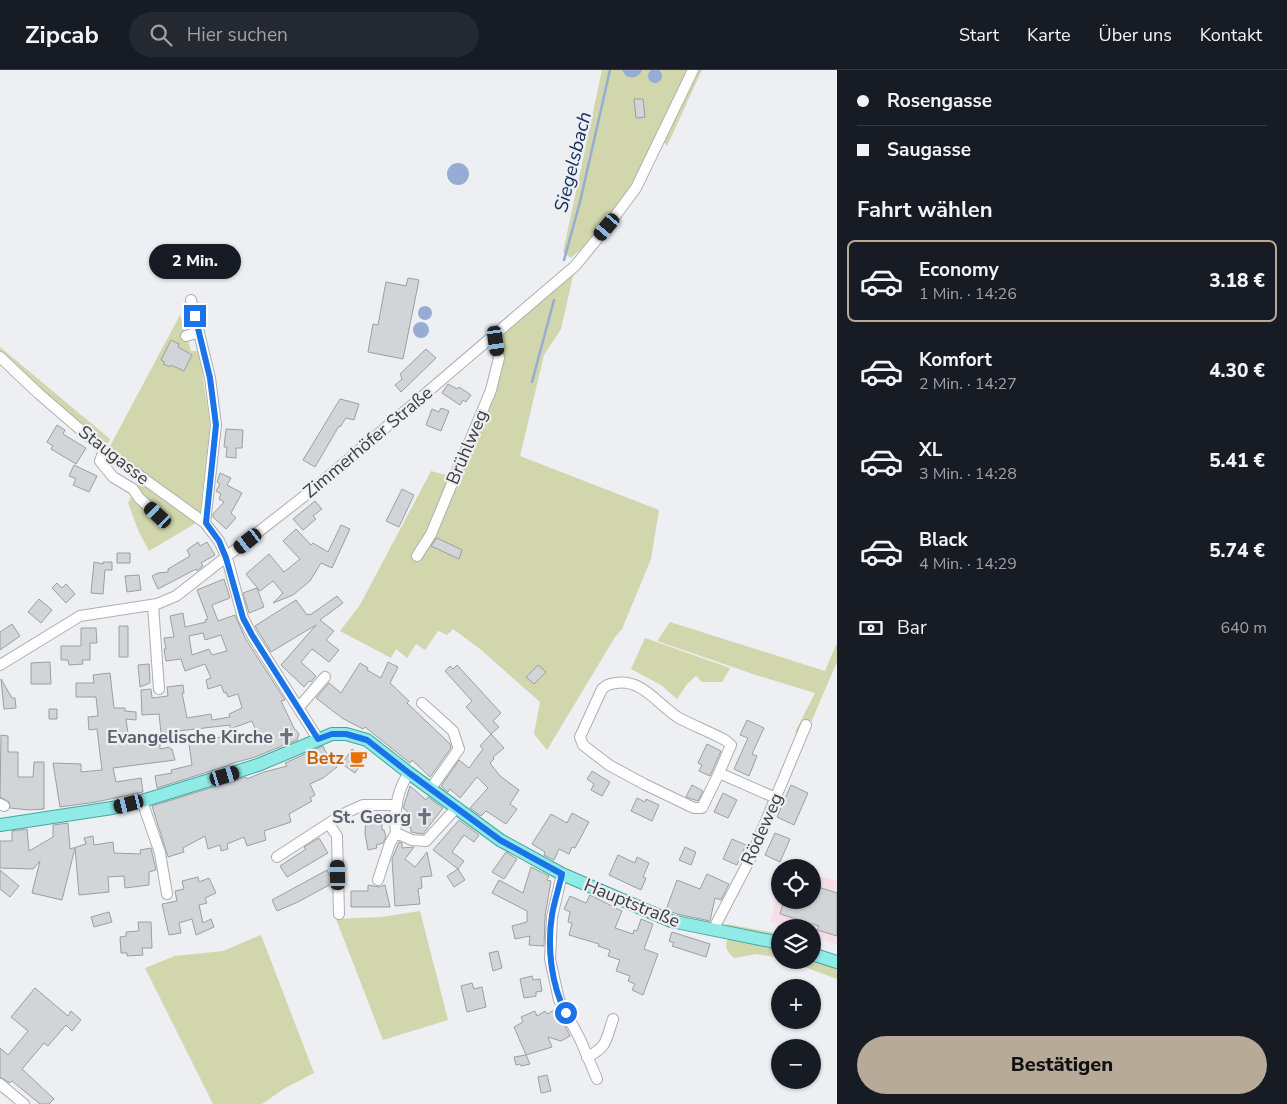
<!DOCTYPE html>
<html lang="de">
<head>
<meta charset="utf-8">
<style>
	body { margin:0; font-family:"Nunito Sans",sans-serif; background:#242831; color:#f1f3f6; height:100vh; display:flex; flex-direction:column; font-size:19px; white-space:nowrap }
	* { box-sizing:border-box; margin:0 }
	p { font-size:16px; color:#9ea1a6 }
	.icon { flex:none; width:28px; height:28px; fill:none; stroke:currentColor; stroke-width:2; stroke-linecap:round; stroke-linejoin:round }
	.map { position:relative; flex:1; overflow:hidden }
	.sheet { display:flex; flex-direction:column; background:#171b24; width:450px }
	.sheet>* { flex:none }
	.top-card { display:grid; align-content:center; height:110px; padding:0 20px; background:#171b24 }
	.buttons { position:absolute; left:771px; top:789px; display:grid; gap:10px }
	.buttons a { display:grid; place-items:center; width:50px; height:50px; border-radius:50%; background:#171b24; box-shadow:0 1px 4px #0004; font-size:25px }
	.end { position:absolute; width:22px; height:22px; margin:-11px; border:6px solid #1a73e8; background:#fff; box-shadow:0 0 0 2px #fff }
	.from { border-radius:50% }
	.bubble { position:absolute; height:35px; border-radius:18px; background:#171b24; box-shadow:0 1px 4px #0004; font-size:16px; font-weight:800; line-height:35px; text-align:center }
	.car { position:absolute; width:15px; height:30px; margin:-15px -8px; border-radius:6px; box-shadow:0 0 4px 1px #0007; background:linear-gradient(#222 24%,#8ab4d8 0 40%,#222 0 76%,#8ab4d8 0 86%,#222 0) }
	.top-card b { display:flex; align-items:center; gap:18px; height:48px; font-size:19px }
	.top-card b+b { border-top:1px solid #363941 }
	.top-card i { width:12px; height:12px; background:#f1f3f6 }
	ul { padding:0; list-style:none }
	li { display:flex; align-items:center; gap:15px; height:82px; margin:0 10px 8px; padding:0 10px; border:2px solid transparent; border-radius:8px }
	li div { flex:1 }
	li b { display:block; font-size:19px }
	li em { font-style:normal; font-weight:800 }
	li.current { border-color:#b7aa98 }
	li>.icon { width:45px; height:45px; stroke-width:1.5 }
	h2 { padding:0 20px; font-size:22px; line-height:60px }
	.pay { display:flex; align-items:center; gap:12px; height:55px; padding:0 20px; font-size:19px }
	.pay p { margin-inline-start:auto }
	.primary-button { display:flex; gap:10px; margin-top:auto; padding:10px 20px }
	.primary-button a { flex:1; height:58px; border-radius:30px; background:#b7aa98; color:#111; font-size:20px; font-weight:800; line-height:58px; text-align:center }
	header { display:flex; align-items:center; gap:30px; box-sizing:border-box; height:70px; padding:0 25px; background:#171b24; border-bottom:1px solid #363941 }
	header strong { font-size:24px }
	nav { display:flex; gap:28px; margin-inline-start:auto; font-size:18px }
	.search { width:350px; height:45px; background:#242831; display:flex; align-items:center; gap:12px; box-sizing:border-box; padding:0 18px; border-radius:28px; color:#9ea1a6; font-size:19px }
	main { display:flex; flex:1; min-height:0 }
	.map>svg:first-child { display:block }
	.commercial { fill:#f6dee7 }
	.green { fill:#d1d6ac }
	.water { fill:#95add5 }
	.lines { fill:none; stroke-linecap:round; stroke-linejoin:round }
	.stream { stroke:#95add5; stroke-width:2.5 }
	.building { fill:#d2d5d7; stroke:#9c9fa1; fill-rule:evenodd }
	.minor-casing { stroke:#acafb1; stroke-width:12 }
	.major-casing { stroke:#42a6a0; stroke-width:14 }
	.minor { stroke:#fff; stroke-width:10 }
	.major { stroke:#90ebe6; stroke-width:12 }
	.route { stroke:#1a73e8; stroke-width:6 }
	.labels { text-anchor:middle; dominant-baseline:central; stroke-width:4.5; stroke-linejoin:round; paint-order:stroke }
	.street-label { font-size:18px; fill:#3c3d3e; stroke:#edeff2 }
	.worship-label { font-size:18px; font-weight:bold; fill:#5b616d; stroke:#edeff2; text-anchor:end }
	.food-label { font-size:18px; font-weight:bold; fill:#c56008; stroke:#edeff2; text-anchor:end }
	.water-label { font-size:19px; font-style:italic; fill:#133060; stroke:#edeff2 }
</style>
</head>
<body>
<header>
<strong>Zipcab</strong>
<div class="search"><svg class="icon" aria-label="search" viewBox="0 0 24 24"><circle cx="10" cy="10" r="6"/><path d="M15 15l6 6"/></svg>Hier suchen</div>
<nav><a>Start</a><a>Karte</a><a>Über uns</a><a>Kontakt</a></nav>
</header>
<main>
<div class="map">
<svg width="837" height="1034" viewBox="0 0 837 1034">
	<rect width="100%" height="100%" fill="#edeff2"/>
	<path class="commercial" d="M813,804L837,811V875L813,866L812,858L787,857L770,852L780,815V830H812Z"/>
	<path class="green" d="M602,0H688L637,105L618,137L596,165L571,188L563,182Z
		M698,0H702L667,76L664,72Z
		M575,197L561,259L544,285L520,386L659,440L651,489L622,559L615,567L547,680L534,664L540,632L480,579L453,559L447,565L438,561L425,580L416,574L407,588L396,579L391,588L340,561L360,535L431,401L457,408L469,369L495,293L488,272Z
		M180,245L191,281H199L210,355L200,443L109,378Z
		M0,277L110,369L106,377L0,284Z
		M140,410L196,453L149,481L139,462L128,433Z
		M670,552L825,601L837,573V592L805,666L795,662L815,623L756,605L657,571Z
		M645,568L730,598L722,612H702L696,606L687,614L677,629L661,615L631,599Z
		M420,841L448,950L383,970L336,849L381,847Z
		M727,854L780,864V868L728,858Z
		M261,865L314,1003L285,1018L262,1034H213L145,898L175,886L223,881Z
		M728,869L780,879V888L757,884L734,888C727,882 724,877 728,869Z
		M786,890H812L837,897V909Z"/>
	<path class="water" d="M648 6a7 7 0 1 1 14 0a7 7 0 1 1-14 0Z
		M622,0H642C639,7 633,9 626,6Z
		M447 104a11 11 0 1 1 22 0a11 11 0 1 1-22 0Z
		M418 243a7 7 0 1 1 14 0a7 7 0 1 1-14 0Z
		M413 260a8 8 0 1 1 16 0a8 8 0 1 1-16 0Z"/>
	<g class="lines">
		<path class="stream" d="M564,190L580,132L610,0
			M532,312L554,230"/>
	</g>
	<path class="building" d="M634,29H643L645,47L636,48Z
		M408,208L419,210L403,289L368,282L373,254L378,255L386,212L406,216Z
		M171,270L179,274L178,277L192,285L184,301L171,295L170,297L163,294L165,292L161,290Z
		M426,279L436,288L401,322L395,315L402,309L400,304Z
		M448,314L457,319L459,317L471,325L466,332L463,330L460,335L442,323Z
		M340,329L359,334L354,350L346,348L340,357L339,356L315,397L303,390Z
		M441,338L449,341L441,361L426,355L432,339L439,342Z
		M57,355L65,360L63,364L86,378L76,394L51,379L53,376L47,372Z
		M226,359L243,360L242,378H236V388L226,387L227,377H224Z
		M74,395L97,406L89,422L73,415L76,409L69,406Z
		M220,403L231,408L227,415L242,423L231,443L236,448L226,459L213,447V444L224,432L219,429L221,424L216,421L220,414L217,412Z
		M402,419L414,425L399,457L386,451Z
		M315,431L322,439L313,446L316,449L303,460L293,449Z
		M341,455L350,459L332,498L321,493L310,511L293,525L273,533L283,523L273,511L260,521L246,504L269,484L284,502L300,489L283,471L296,459L311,475L313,473L328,482Z
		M437,468L462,480L459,489L431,476Z
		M198,472L200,476L207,472L215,485L201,493L203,496L197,501L196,499L158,519L152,506L158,503L168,502V499L190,486L187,480Z
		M117,483H130V493H117Z
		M94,492L103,494V492H112V500H105L103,524L91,523Z
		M139,505L141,520L127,522L125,506Z
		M224,509L230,528L212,535L218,551L235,545L245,568L285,630L281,631L294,658L299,664L297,670L255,687L230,694V695L157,718L155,706L172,703L171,700L192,695L189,674L234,664L236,671L258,666L252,651L230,659V655L161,663L159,644L142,645L141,620L151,619L152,628L168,626L167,617L183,615L184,623H182L187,648L211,644L212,650L230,647L229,644L242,638L238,624L228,627L226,622L224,623L221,615L208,619L206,610L211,608L205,594L185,601L181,589L166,591L164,579H166L164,568L174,567L170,546L183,543L185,557L206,552L205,550L208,549L197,520ZM203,563L205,570L221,565L227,581L212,585L209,579L192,585L189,566Z
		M57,513L62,518L66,514L75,524L66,533L52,518Z
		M257,518L264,537L249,543L243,523Z
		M337,526L343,533L320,550L334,561L326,570L339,580L329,592L312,579L301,592L316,606L311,612L309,611L304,617L281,595L316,555L271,582L255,556L296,530L307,545L309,544L310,545Z
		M39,529L52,540L41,553L28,542Z
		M12,554L20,566L0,580V562Z
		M119,556H128V587H119Z
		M81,558H96L97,573H90V590H82L83,594L69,595L68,590H61V576H81Z
		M50,592L51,614H31V593Z
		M388,592L398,597L390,613L409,631L407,633L450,674L451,678L430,707L412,690L410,693L365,657L363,659L342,648L316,628L329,613L341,623L360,593L368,598L367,600L381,608Z
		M149,594L150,613L140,617L138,595Z
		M457,595L501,643L493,651L499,657L491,664L466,637L472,631L445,601L450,596L453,599Z
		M538,595L546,602L534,614L526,607Z
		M110,603L114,638H125V641L136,642V650L126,649L129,671L139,670V675L160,671V679L169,677L170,679H172L175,690L113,698L116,712L141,708L143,722L96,732L60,737L53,693L81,694V702L102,700L97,659L89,660L88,647L98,646L96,627H76V613H94L93,605Z
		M1,609L12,628H15L16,638L4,639Z
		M49,639H57V649H49Z
		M747,650L764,658L752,684L757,686L749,706L734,699L748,668L740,665Z
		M491,664L504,678L493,687L494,689L490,693L500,706L519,720L510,734L517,739L506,754L486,741L481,746L470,738L488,718L477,707L460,728L450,719L448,722L441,716L459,690L469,698L483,679L480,676Z
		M1,665L8,666V682H18V707H33L34,692H44V739L29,740L10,738L9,732L0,727Z
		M707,674L721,681L710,706L699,701L702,695L698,693Z
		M323,676L330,690L332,689L337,697L323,708L310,714L315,725L310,728L312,731L289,744L291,752L264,761L266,770L247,776L244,767L227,774L228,779L221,781L220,775L208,779L205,766L183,778L184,782L168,787L152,736L246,707L247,709L264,702L287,696L285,693Z
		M352,679L365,689L355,703L342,694Z
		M592,701L610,712L602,726L591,720L594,714L587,709Z
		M692,715L703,721L698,731L686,727Z
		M791,715L808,723L794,755L777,747Z
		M410,716L426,730L428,727L443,738L423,764L411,762V758L406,754L412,745L403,738Z
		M723,723L737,730L728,748L714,742Z
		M637,728L645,732L646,729L659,735L652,751L631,741Z
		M572,743L589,752L575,778L572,777L569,784L559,779L554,790L544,785L545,782L532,774L551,744L567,753Z
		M366,744H382V760H384L386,767L383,773L376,775L377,778L368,780L365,764Z
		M459,750L479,765L474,772L464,765L452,782L464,791L458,799L433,780Z
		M68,753L70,779L86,774L84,768L93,766L94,775L113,772L114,783L141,784L140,780L151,778L156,800L149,802V815L125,818L124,806L108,807L109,822L79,825L75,778L62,830L32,823L40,791L33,799L0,798V771H12V761L27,759L29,781L53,767V755Z
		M775,763L790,769L780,792L765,785Z
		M319,768L328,783L287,807L280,796L306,779L304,777Z
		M732,769L746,775L737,795L723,789Z
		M399,772L402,773V778L414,777L405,789L415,797L427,782L432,806L421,807L422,818L418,819L420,834L395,836L392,789Z
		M685,777L696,782L691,795L679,790Z
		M506,782L517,789L504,809L492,802Z
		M618,785L635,793L637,787L649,793L643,807L646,808L641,820L609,805Z
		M531,797L549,806L547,810L551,811L545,846L544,876L529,875L530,866L515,869L512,856L527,852V841L492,823L499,810L523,823Z
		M458,799L465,810L454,817L447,806Z
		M0,800L19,816L10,827L0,819Z
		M327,800L331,808V814L298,832L277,841L272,830Z
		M707,804L729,814L721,830L715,828L710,851L677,844L666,840L677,810L700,819Z
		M198,807L199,812L209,808L216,823L205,828L207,833L199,835L203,853L211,849L214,857L196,865L192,849L179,853L181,863L169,865L162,834L177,831L175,821L184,819L182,811Z
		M368,815L379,817L385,815L390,837H351V821H368Z
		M812,815L837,823V866L817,860L819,856L780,844L784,830H812Z
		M590,825L622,841L615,858L633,864L634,860L637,861L641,849L653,854L644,879L658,884L643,925L632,920L635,914L628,911L630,906L616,901L620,890L608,886L610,880L598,876L599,874L569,865L572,853L568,852L570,842L564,839L570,826L586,833Z
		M109,842L112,852L94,857L91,847Z
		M138,852H151L152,878H142L143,885L127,886V883H121L120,867L126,866V862L139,861Z
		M672,862L710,874L706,887L672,876L674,873L669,871Z
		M498,881L502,898L493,901L489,883Z
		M532,906L533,910L540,909L542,921L536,922V926L524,928L520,909Z
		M472,913L474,919L482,917L486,937L467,942L461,916Z
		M35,918L68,946L71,941L81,950L72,961L66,955L48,976L44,973L22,999L54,1029L49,1034H40L12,1011L10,1013L0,1007V978L8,985L28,961L11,947Z
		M556,939L570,966L561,971L548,967L552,977L526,985L514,957L523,952L521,947L535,941L537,946L545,941L547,944Z
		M526,985L530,994L521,996L520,994L516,995L514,987Z
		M547,1005L551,1021L541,1023L538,1007Z"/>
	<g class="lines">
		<defs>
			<path id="minor" d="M191,230L210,308L216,355L205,453
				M186,266L199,262
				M0,287L38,323L104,380L205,453L219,471L227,488L243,548L252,565L318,669
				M104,380L100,391L113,407L133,419L139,428L158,445
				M417,486L431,464L491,320L499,288L493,264
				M153,535L159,619
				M0,595L80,546L157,534L176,526L316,417L575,196L607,157L636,118L693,0
				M422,633L453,661L459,679L431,718
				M299,637L325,607
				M409,703C397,720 394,742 396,763L412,770L426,771L457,737
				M719,703L702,738H694L644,714L609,695L583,675L580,667L602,619C606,615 609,614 616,613C643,609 658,635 679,648C694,656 710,662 725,670L731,675L719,703L776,728
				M142,731L160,783L167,824
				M0,734L4,736
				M329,754L337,766L339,844
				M277,787L343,744L363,735H397
				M562,804L552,847L550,889L559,930L580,969L597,1009
				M378,810L390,773L396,763
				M713,860L750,789L806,655
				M587,987C608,977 606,969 613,949
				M0,1014L24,1034"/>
			<path id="major" d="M0,755L112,738L142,731L258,695L332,664H346L367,670L409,703L500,770L562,804L671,851L780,873
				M812,884L837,892"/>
		</defs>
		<use href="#minor" class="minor-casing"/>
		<use href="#major" class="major-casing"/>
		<use href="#minor" class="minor"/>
		<use href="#major" class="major"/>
	</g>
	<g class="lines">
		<path class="route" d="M195,246L210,308L216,355L206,453L219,471L226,488L243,548L252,565L318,669L332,664H346L367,670L409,703L500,770L562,804C559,818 554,832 552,845C547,877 551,915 566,943"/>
	</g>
	<defs>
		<symbol id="church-bare" viewBox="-9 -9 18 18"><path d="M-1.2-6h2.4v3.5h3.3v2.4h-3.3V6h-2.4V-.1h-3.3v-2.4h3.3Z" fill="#6b7280" stroke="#edeff2" stroke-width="2.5" paint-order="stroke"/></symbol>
		<symbol id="cafe-bare" viewBox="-9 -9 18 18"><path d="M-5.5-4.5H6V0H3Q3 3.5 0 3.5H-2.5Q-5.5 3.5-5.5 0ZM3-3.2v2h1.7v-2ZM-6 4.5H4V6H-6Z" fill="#e8710a" stroke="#edeff2" stroke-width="2.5" paint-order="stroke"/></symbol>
	</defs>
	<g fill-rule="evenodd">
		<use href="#church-bare" x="274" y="654" width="25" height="25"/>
		<use href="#cafe-bare" x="346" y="676" width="25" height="25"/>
		<use href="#church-bare" x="412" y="734" width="25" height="25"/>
	</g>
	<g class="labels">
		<g class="street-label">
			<text transform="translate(368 372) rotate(-40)">Zimmerhöfer Straße</text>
			<text transform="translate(467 377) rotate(-67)">Brühlweg</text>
			<text transform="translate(114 385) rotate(38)">Staugasse</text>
			<text transform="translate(762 759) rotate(-66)">Rödeweg</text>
			<text transform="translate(632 833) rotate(22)">Hauptstraße</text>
		</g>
		<g class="worship-label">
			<text x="273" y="667">Evangelische Kirche</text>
			<text x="411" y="747">St. Georg</text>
		</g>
		<g class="food-label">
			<text x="344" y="688">Betz</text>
		</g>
		<g class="water-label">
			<text transform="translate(573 92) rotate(-76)">Siegelsbach</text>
		</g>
	</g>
</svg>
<div class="buttons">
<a><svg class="icon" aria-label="locate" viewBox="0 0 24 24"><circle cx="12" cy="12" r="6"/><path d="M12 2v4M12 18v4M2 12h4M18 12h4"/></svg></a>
<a><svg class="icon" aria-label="layers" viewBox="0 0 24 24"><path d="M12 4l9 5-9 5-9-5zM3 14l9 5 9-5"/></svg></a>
<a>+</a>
<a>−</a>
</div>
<i class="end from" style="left:566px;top:943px"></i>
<i class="end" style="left:195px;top:246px"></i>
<div class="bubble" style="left:149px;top:174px;width:92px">2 Min.</div>
<i class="car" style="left:607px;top:157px;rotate:220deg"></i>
<i class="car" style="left:496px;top:271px;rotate:172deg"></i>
<i class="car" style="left:158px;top:445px;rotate:313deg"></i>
<i class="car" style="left:248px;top:471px;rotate:232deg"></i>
<i class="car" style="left:225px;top:706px;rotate:73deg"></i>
<i class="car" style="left:129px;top:734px;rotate:256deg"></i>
<i class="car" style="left:338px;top:805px;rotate:359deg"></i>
</div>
<section class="sheet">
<div class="top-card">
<b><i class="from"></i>Rosengasse</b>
<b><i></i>Saugasse</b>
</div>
<h2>Fahrt wählen</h2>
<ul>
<li class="current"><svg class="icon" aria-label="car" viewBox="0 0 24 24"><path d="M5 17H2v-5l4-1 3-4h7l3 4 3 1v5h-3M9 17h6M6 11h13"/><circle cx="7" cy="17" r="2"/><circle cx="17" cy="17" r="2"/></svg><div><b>Economy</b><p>1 Min. · 14:26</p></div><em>3.18 €</em></li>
<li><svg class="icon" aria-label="car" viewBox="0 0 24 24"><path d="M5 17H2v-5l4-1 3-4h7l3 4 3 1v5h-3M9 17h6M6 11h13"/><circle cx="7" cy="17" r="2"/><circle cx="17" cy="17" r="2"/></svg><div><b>Komfort</b><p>2 Min. · 14:27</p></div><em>4.30 €</em></li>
<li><svg class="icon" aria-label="car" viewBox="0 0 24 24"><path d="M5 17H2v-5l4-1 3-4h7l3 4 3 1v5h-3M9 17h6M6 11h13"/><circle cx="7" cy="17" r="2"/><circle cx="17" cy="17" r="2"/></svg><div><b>XL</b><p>3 Min. · 14:28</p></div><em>5.41 €</em></li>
<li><svg class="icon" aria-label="car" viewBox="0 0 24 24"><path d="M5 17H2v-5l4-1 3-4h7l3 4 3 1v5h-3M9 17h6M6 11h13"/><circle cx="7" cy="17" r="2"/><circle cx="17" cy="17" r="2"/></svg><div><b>Black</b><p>4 Min. · 14:29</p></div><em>5.74 €</em></li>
</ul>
<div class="pay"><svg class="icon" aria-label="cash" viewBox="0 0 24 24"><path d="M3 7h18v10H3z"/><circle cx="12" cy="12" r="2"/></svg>Bar<p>640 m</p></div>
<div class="primary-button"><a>Bestätigen</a></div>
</section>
</main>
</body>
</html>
